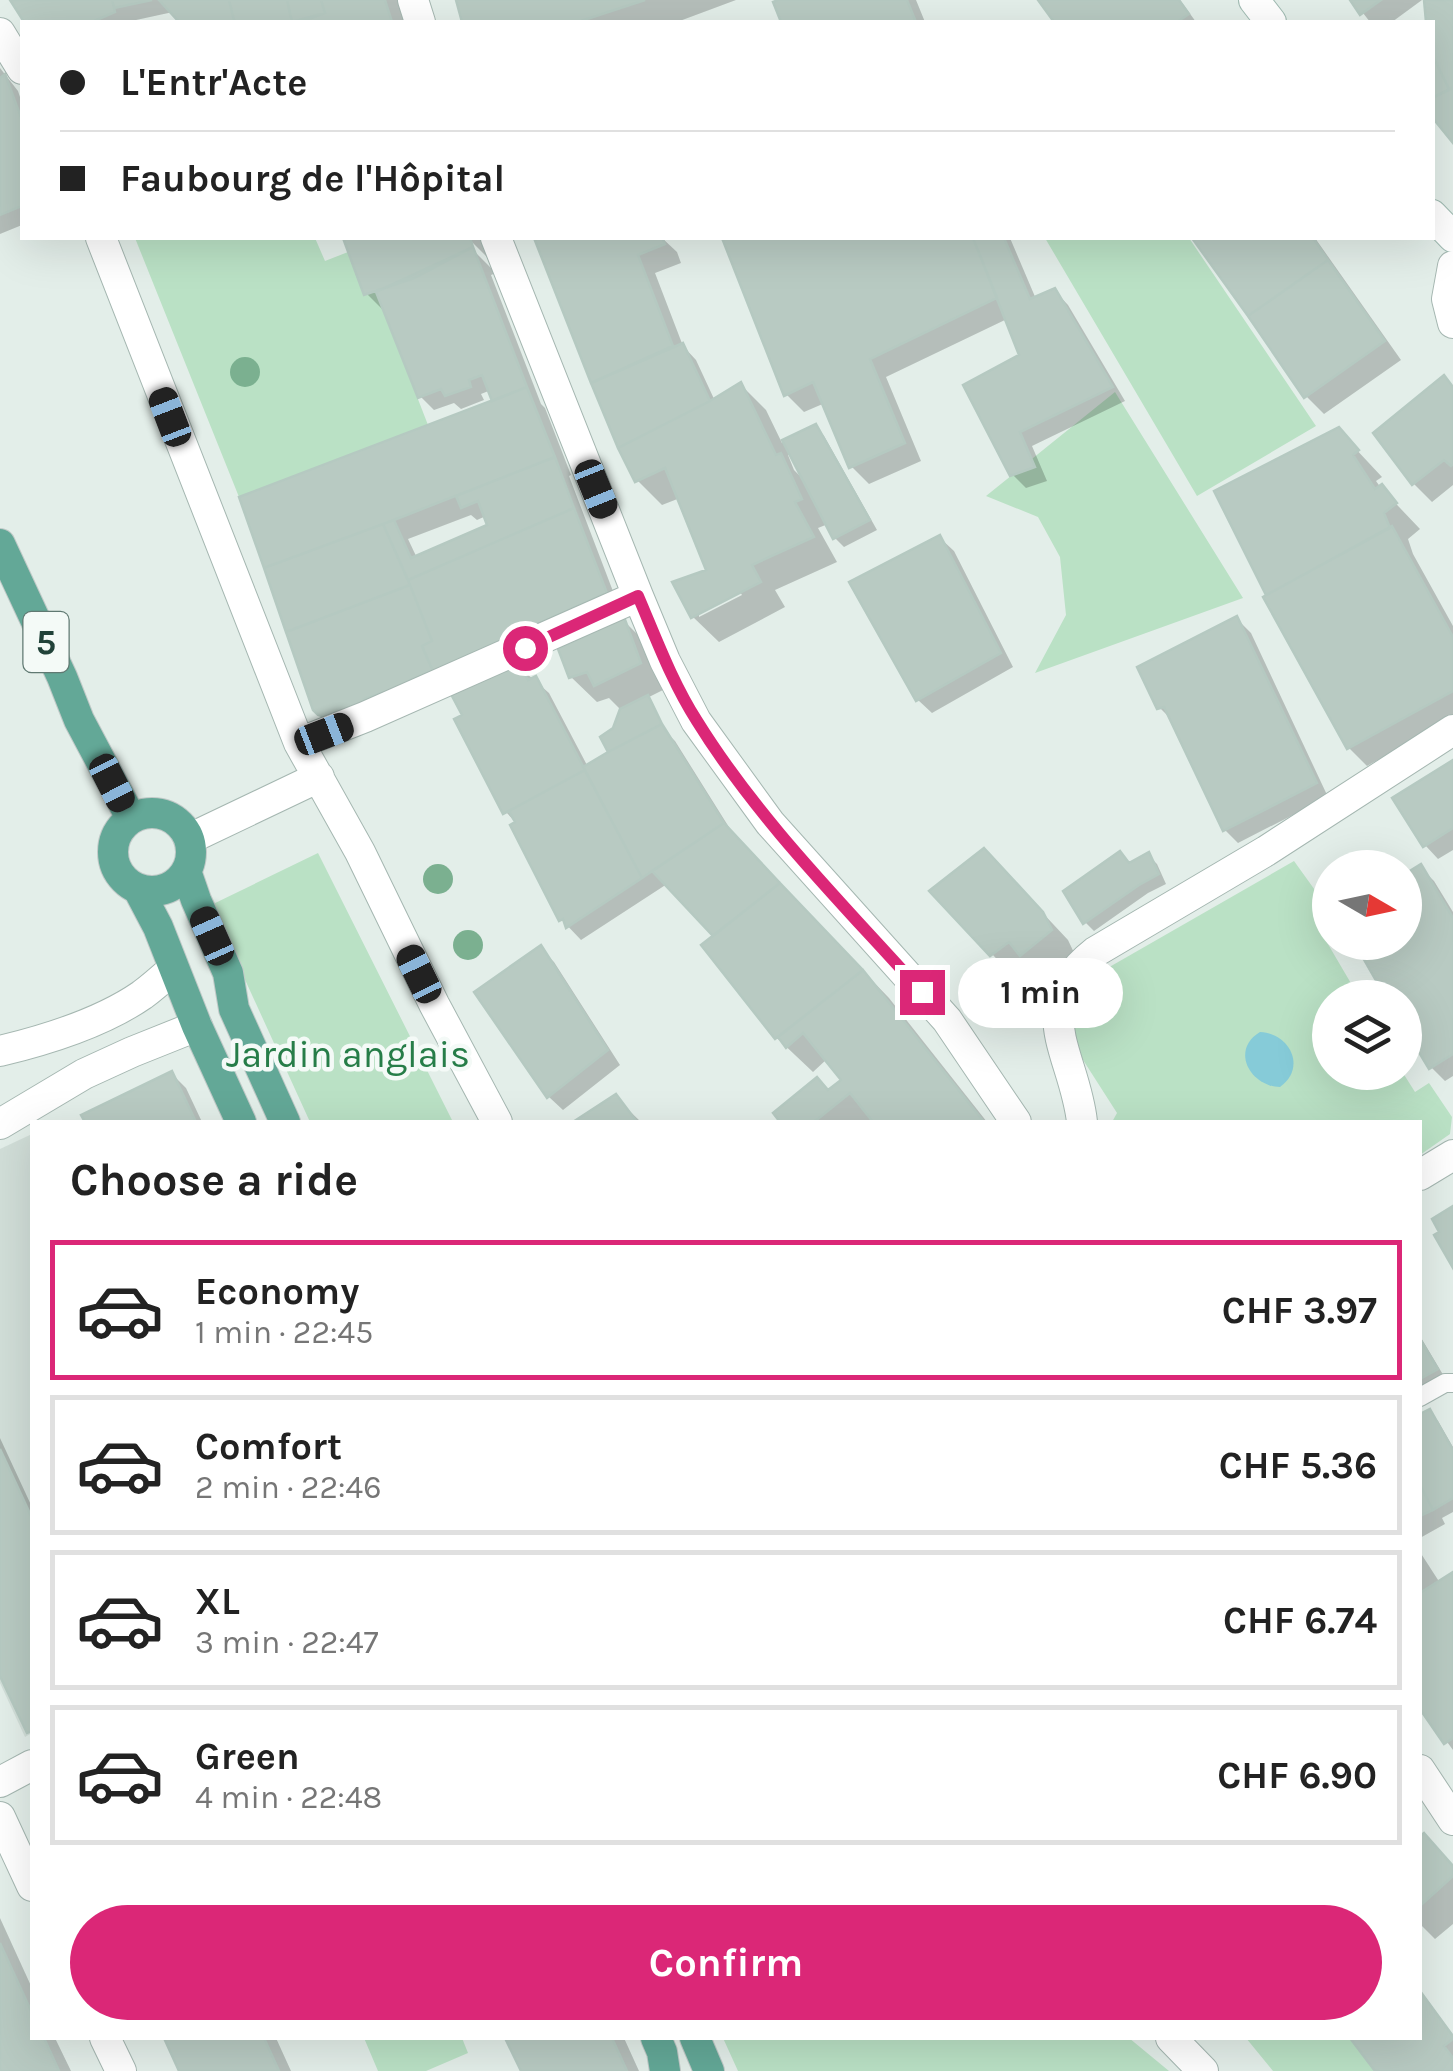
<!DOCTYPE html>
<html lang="en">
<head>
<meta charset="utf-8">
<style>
	body { margin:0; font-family:Karla,sans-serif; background:#f6f6f6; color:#222; height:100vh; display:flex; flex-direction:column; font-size:38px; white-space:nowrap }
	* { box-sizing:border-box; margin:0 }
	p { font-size:32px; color:#767676 }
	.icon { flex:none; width:55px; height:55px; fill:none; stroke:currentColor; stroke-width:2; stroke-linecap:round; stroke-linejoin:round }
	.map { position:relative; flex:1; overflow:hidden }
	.drawer { position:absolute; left:30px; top:1120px; width:1392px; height:920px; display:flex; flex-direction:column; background:#fff; border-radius:0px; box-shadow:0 10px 40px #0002 }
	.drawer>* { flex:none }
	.banner { position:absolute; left:20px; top:20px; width:1415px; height:220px; border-radius:0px; box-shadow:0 10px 40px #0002; display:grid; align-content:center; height:220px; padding:0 40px; background:#fff }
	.needle { width:65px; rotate:99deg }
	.buttons { position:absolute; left:1312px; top:850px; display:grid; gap:20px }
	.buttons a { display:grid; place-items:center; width:110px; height:110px; border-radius:50%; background:#fff; box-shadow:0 10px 40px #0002; font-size:50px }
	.end { position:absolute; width:45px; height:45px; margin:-22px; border:12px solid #db2777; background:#fff; box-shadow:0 0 0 5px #fff }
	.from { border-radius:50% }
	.bubble { position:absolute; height:70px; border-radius:35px; background:#fff; box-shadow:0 10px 40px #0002; font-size:32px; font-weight:700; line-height:70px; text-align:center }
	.car { position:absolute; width:30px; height:60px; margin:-30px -15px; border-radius:12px; box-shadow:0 0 8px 2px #0007; background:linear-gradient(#222 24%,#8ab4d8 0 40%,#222 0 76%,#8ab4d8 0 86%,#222 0) }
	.banner b { display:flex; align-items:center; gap:35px; height:95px; font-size:38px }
	.banner b+b { border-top:2px solid #e0e0e0 }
	.banner i { width:25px; height:25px; background:#222 }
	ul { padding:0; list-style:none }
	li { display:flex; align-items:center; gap:30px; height:140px; margin:0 20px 15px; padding:0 20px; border:5px solid #e0e0e0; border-radius:0px }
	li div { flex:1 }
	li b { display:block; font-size:38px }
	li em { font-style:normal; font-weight:700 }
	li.current { border-color:#db2777 }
	li>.icon { width:90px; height:90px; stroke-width:1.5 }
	h2 { padding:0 40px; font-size:45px; line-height:120px }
	.action { display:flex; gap:20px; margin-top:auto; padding:20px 40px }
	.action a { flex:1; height:115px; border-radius:60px; background:#db2777; color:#fff; font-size:40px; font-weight:700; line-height:115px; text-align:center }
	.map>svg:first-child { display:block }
	.built { fill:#d1ded8 }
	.green { fill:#bae1c5 }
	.water { fill:#86cbd8 }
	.shadow { fill:#0003; fill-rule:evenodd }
	.building { fill:#b8cac2; stroke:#b5c9c1; stroke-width:2.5 }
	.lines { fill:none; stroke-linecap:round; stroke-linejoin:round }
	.service-casing { stroke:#a5b7b1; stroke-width:20 }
	.minor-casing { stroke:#a5b7b1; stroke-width:32 }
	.secondary-casing { stroke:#a0bbb2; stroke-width:32 }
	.primary-casing { stroke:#c1cac8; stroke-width:32 }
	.service { stroke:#fff; stroke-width:18 }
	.minor { stroke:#fff; stroke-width:30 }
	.secondary { stroke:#fff; stroke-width:30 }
	.primary { stroke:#63a897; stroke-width:30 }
	.tree { fill:#7bb090 }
	.route { stroke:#db2777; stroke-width:12 }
	.labels { text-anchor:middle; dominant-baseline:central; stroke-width:9; stroke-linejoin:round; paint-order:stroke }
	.shield { fill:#f4faf7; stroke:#607972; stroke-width:2.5 }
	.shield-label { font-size:35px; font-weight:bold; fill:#214239 }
	.park-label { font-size:38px; fill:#267d48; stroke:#f4faf7 }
</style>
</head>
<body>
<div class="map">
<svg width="1453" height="2071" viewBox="0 0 1453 2071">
	<rect width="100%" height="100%" fill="#e3eee9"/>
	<path class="built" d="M32,1134V1733L25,1737L0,1683V1149Z"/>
	<path class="green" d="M135,238H315L325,261L348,252L376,291L428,425L239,497Z
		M1045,238H1189L1316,426L1197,496Z
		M1115,392L1243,598L1035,673L1066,615L1060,557L1038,517L986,496Z
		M318,853L453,1122H310L211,905Z
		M1294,861L1330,911L1315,922L1359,997L1330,998V1072L1403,1073L1415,1092L1429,1083L1452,1117L1450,1134L1420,1155V1122H1112L1117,1113L1069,1038L1075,998L1085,981Z
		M364,2038H462L468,2053L426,2071H378Z
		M723,2038H1129L1169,2071H738Z
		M1246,2038H1350L1375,2071H1273Z"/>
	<path class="water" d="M1260,1032C1290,1033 1307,1068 1280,1087C1250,1086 1230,1050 1260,1032Z"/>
	<path class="shadow" d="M13,0H398L403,6L408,22H183L173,12L127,22H27Z
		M459,0H736L677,22H464Z
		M785,0H916L925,22H784L776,4Z
		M1041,0H1180L1196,22H1057Z
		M1353,0H1422L1392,22H1370Z
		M0,68L18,91L22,103V225L0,234Z
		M345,238H483L493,263L471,241V248L496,273L491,275L541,404L545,408L571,475L569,476L619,607L334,728L316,708L242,498L496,402L491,390L481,394L484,400L461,409L454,403L434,410L420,396L388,315L366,293ZM471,515L477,520L486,516L490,526L417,558L408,539Z
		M537,238H662L677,252L681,263L655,273L683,346L696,360L715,401L741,385L766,410L782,443L815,427L824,436L877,530L844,547L835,538L828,524L818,528L837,562L775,590L785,607L719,642L693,617L676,583L710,572L680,498L662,505L637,480L593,382ZM792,453L803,479L794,470L788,455ZM740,592L742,595L699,617V612Z
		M726,238H1010L1036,299L1055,291L1068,305L1125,401L1032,446L1047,481L1026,488L1012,474L1022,356L1007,319L886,377L921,461L869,484L851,466L825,403L804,412L786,394Z
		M1195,238H1315L1401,360L1324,414L1306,396Z
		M1453,387V485L1432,502L1414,484L1376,434Z
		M1339,431L1382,477L1376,481L1381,488L1420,529L1408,539L1413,554L1453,626V718L1367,766L1349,748L1218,492Z
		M940,538L954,551L1013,667L932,713L918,700Z
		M1237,619L1251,633L1328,797L1238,843L1225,830L1173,721L1159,707Z
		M623,620L648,645L665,689L647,698L665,731L675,741L737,840L889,998L987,1122H878L875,1119L870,1122H783L777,1113L829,1092L844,1081L827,1059L813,1072L777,1038L705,946L716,936L667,884L581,940L561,919L517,824L506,812L519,667L549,693L588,767L611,753L615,729L622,711L609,698L597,702L571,677Z
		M1453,763V850L1438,859L1425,845Z
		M1148,855L1157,864L1166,884L1148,893L1094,931L1085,922L1131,865Z
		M1421,868L1434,881L1453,912V1076L1445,1081L1431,1067L1405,1023V877Z
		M1009,877L1068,940L1076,957L1047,980L1034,967L1023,975L1031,988L1024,992L1020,1014L1004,1023L984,992L1012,975L932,891Z
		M540,948L554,962L620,1065L563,1110L549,1097L477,993Z
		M172,1074L186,1088L202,1122H87L84,1116Z
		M616,1098L641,1122H578Z
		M1420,1336L1445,1378L1420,1393Z
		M1429,1412L1438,1421L1453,1447V1512L1442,1518L1445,1524L1420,1538V1417Z
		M0,1438L32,1507V1735L0,1670Z
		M1420,1552L1440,1583L1453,1575V1750L1420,1705Z
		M1424,1836L1453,1866V1924L1435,1939L1420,1924V1840Z
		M0,1918L32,1988V2038H55L71,2071H0Z
		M1420,1990L1453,2035V2071H1378L1353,2038H1420Z
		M167,2038H276L291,2071H182Z
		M508,2038H624L639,2071H523Z"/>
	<path class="building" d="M10,0H112L115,12L92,22H24Z
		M112,0H152L114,8Z
		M159,0H229L234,20L225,22H179Z
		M229,0H287L292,22H225L234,20Z
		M287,0H321L325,13L292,22Z
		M321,0H385L392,22H300L325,13Z
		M456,0H645L578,22H462Z
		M778,0H907L916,22H781L773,2Z
		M1038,0H1179L1189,14L1177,22H1054Z
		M1350,0H1381L1360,15Z
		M1424,0H1453V87L1449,89L1432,54V22H1426Z
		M1432,54L1449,89L1432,98Z
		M5,74L22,120V206L0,215V78Z
		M1453,88V143L1432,117V98Z
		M343,238H470L473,247L414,278L364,295Z
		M534,238H662L665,244L638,255L673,346L591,383Z
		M722,238H973L997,298L870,359L905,443L849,468L813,382L784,396Z
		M973,238H1004L1030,299L1055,288L1113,387L1020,432L1035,467L1010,476L963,385L1019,355Z
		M1192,238H1313L1328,260L1248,316Z
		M473,247L527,387L492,401L482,375L469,380L471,387L445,396L441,389L418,398L376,292Z
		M1328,260L1385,341L1304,398L1248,316Z
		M683,343L710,401L618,448L591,383Z
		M1444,375L1453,387V464L1451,466L1444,460L1412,485L1373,433Z
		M741,382L776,455L781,453L802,499L795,502L814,537L752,565L761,582L691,618L672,582L706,570L665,468L635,482L618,448L710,401Z
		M527,387L555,457L394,520L264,568L239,497Z
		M816,424L870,520L833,539L782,440Z
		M1339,427L1359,450L1353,455L1375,489L1382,484L1397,503L1384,513L1390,528L1266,595L1214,491Z
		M555,457L574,508L408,580L383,524L394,520L411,558L487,525L478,501L461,508L456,496Z
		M574,508L607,593L433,671L422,646L432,641L408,580Z
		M383,524L410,585L286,632L264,568Z
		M1392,526L1453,637V691L1347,749L1263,597Z
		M940,535L1001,653L916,701L849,582Z
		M410,585L432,641L422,646L433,671L410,680L411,683L364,699L365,703L325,717L318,715L313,710L286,632Z
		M1237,616L1317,783L1223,831L1164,707L1157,709L1137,667Z
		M624,617L641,663L594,686L587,672L569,678L558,649Z
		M519,664L528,680L536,676L585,770L503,814L454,719L462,715L451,694Z
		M648,695L662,724L608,752L600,737L613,728L620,709Z
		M662,724L724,823L642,878L583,767L608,752Z
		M1453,760V828L1423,847L1392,798Z
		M585,770L642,878L566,928L563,919L559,921L510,825L515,822L509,811Z
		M724,823L780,883L713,936L652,871Z
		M984,848L1043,912L1052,930L1020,956L1009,942L990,956L929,891Z
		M1120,851L1129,863L1149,852L1159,874L1139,885L1083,924L1063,891Z
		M1421,864L1453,918V1054L1429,1069L1405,1029V998H1386L1354,942H1405V874Z
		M780,883L863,970L775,1039L701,945Z
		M541,945L608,1050L547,1098L474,992Z
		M1020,967L1030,983L1021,989L1017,1010L998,1021L980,991Z
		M863,970L984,1122H873L850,1093L814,1122H780L773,1113L817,1077L828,1090L841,1080L803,1033L786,1048L778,1037Z
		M172,1071L196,1122H85L81,1115Z
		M616,1094L637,1122H573Z
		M1453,1206V1268L1434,1235L1439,1232L1432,1219Z
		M1420,1339L1438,1369L1420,1379Z
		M1430,1409L1453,1450V1498L1433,1510L1420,1485V1414Z
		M0,1449L32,1518V1731L27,1733L0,1676Z
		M1420,1485L1433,1510L1420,1516Z
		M1453,1572V1738L1444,1744L1420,1709V1593Z
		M1424,1833L1453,1866V1876L1420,1906V1836Z
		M0,1943L32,2013V2038H44L59,2071H0Z
		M1420,1991L1453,2036V2039L1444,2046L1453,2058V2071H1375L1350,2038H1420Z
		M164,2038H264L279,2071H179Z
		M505,2038H612L627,2071H521Z"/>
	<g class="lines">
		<defs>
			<path id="service" d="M1420,1397L1445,1383H1453"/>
			<path id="minor" d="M413,0L420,22
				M0,33L22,69
				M101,238L299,743L360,852L434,1004L497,1122
				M496,238L638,596L665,661L696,721L770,823L947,1020L1016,1122
				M1453,266L1447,299L1453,323
				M299,743L365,717L638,596
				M189,839L319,777
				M0,1051C46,1040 103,1022 142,995C153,987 163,978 173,969
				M1082,1122C1075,1055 1025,1007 1095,952L1266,851L1453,730
				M0,1124L84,1074L132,1052L197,1026
				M1420,1175L1453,1155
				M1420,1770L1453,1820
				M0,1782L32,1765
				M0,1817L32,1886
				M105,2038L121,2071
				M1171,2038L1203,2071"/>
			<path id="secondary" d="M1254,0L1271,22
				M1432,215L1453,237"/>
			<path id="primary" d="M0,544L62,677L79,720L131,818
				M113 852a39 39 0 1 1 78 0a39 39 0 1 1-78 0Z
				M186,871L196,900L228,973L234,1009L285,1122
				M138,889L158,927L197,1026L241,1122
				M656,2038L662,2052L665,2071
				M695,2038L709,2071"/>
		</defs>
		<use href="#service" class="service-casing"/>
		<use href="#minor" class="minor-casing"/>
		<use href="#secondary" class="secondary-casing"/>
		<use href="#primary" class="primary-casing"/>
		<use href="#service" class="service"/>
		<use href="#minor" class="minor"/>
		<use href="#secondary" class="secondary"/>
		<use href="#primary" class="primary"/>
	</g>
	<g class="tree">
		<circle cx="245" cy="372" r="15"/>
		<circle cx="438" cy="879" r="15"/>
		<circle cx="468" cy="945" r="15"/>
	</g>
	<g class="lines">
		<path class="route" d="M525,648L638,596C656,638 672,682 697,721C759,821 844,905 922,992"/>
	</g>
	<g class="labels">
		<rect class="shield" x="23.5" y="612" width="45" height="60" rx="8"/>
		<g class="shield-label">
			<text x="46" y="642">5</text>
		</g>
		<g class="park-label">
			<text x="348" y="1054">Jardin anglais</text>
		</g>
	</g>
</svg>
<div class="buttons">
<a><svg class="needle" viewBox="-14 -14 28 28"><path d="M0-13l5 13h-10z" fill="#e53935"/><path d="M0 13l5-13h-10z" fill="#767676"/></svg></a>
<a><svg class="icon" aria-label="layers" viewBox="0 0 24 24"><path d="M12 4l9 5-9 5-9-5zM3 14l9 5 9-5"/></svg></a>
</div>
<i class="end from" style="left:525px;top:648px"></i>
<i class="end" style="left:922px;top:992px"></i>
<div class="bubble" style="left:958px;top:958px;width:165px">1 min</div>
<i class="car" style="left:170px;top:417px;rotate:339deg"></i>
<i class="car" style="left:596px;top:489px;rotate:158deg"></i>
<i class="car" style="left:324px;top:734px;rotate:69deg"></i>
<i class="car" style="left:112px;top:783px;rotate:153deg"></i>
<i class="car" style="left:212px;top:936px;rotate:336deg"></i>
<i class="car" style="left:419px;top:974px;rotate:334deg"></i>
<div class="banner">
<b><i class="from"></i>L'Entr'Acte</b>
<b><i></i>Faubourg de l'Hôpital</b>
</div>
<section class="drawer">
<h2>Choose a ride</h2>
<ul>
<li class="current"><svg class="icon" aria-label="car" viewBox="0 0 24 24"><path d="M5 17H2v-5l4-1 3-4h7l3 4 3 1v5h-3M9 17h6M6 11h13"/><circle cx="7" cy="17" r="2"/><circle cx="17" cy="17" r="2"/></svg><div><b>Economy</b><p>1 min · 22:45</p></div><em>CHF 3.97</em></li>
<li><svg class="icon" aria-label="car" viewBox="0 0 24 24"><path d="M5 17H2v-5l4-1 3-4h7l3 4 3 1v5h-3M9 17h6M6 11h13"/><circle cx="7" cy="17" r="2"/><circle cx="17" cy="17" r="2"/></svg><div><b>Comfort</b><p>2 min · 22:46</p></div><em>CHF 5.36</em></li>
<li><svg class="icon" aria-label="car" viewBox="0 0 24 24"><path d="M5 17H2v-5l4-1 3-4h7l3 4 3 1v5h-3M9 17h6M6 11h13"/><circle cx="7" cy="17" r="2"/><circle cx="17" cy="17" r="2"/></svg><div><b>XL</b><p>3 min · 22:47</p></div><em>CHF 6.74</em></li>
<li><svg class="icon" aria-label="car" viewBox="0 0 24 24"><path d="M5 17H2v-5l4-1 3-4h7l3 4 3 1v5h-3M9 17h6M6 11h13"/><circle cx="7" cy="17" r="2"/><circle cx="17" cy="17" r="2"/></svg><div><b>Green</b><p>4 min · 22:48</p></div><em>CHF 6.90</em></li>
</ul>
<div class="action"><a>Confirm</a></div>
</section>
</div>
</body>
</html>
